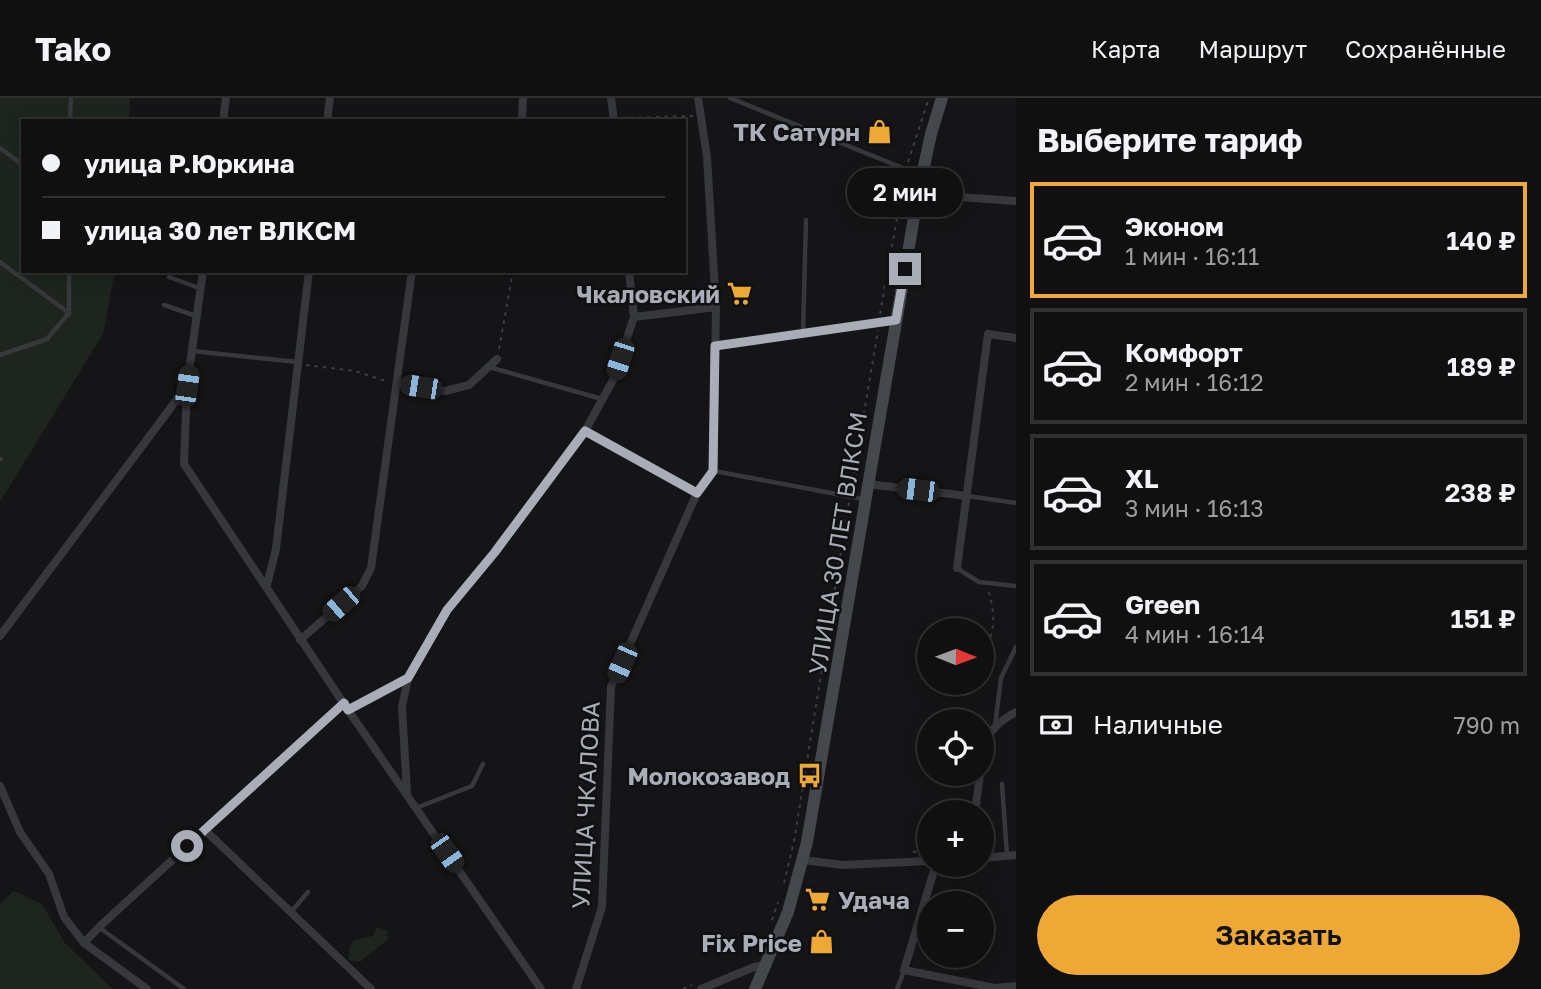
<!DOCTYPE html>
<html lang="ru">
<head>
<meta charset="utf-8">
<style>
	body { margin:0; font-family:"Golos Text",sans-serif; background:#1e1e1f; color:#f1f3f6; height:100vh; display:flex; flex-direction:column; font-size:26px; white-space:nowrap }
	* { box-sizing:border-box; margin:0 }
	p { font-size:23px; color:#9c9d9f }
	.icon { flex:none; width:38px; height:38px; fill:none; stroke:currentColor; stroke-width:2; stroke-linecap:round; stroke-linejoin:round }
	.map { position:relative; flex:1; overflow:hidden }
	.details { display:flex; flex-direction:column; background:#101011; width:525px }
	.details>* { flex:none }
	.banner { position:absolute; left:21px; top:21px; width:665px; height:154px; border-radius:0px; box-shadow:0 4px 18px #0003,0 0 0 2px #303031; display:grid; align-content:center; height:154px; padding:0 21px; background:#101011 }
	.needle { width:46px; rotate:91deg }
	.buttons { position:absolute; left:917px; top:520px; display:grid; gap:14px }
	.buttons a { display:grid; place-items:center; width:77px; height:77px; border-radius:50%; background:#101011; box-shadow:0 4px 18px #0003,0 0 0 2px #303031; font-size:35px }
	.end { position:absolute; width:32px; height:32px; margin:-16px; border:9px solid #a8adb7; background:#111; box-shadow:0 0 0 4px #111 }
	.from { border-radius:50% }
	.bubble { position:absolute; height:49px; border-radius:24px; background:#101011; box-shadow:0 4px 18px #0003,0 0 0 2px #303031; font-size:23px; font-weight:600; line-height:49px; text-align:center }
	.car { position:absolute; width:21px; height:42px; margin:-21px -10px; border-radius:9px; box-shadow:0 0 5px 2px #0007; background:linear-gradient(#222 24%,#8ab4d8 0 40%,#222 0 76%,#8ab4d8 0 86%,#222 0) }
	.banner b { display:flex; align-items:center; gap:24px; height:66px; font-size:26px }
	.banner b+b { border-top:2px solid #303031 }
	.banner i { width:18px; height:18px; background:#f1f3f6 }
	ul { padding:0; list-style:none }
	li { display:flex; align-items:center; gap:21px; height:116px; margin:0 14px 10px; padding:0 7px; border:4px solid #303031; border-radius:0px }
	li div { flex:1 }
	li b { display:block; font-size:26px }
	li em { font-style:normal; font-weight:600 }
	li.on { border-color:#eea836 }
	li>.icon { width:63px; height:63px; stroke-width:1.5 }
	h2 { padding:0 21px; font-size:32px; line-height:84px }
	.pay { display:flex; align-items:center; gap:18px; height:77px; padding:0 21px; font-size:26px }
	.pay p { margin-inline-start:auto }
	.button { display:flex; gap:14px; margin-top:auto; padding:14px 21px }
	.button a { flex:1; height:80px; border-radius:42px; background:#eea836; color:#111; font-size:28px; font-weight:600; line-height:80px; text-align:center }
	header { display:flex; align-items:center; gap:42px; box-sizing:border-box; height:98px; padding:0 35px; background:#101011; border-bottom:2px solid #303031 }
	header strong { font-size:33px }
	nav { display:flex; gap:38px; margin-inline-start:auto; font-size:24px }
	main { display:flex; flex:1; min-height:0 }
	.map>svg:first-child { display:block }
	.green { fill:#1d251e }
	.lines { fill:none; stroke-linecap:round; stroke-linejoin:round }
	.path { stroke:#3c3f43; stroke-width:2; stroke-dasharray:3.5 5; stroke-linecap:butt }
	.lane { stroke:#36383c; stroke-width:4.5 }
	.street { stroke:#36383c; stroke-width:8 }
	.secondary { stroke:#44474c; stroke-width:12 }
	.route { stroke:#a8adb7; stroke-width:9 }
	.labels { text-anchor:middle; dominant-baseline:central; stroke-width:5; stroke-linejoin:round; paint-order:stroke }
	.poi-label { font-size:24px; font-weight:bold; fill:#a8adb7; stroke:#101012; text-anchor:end }
	.street-label { font-size:24px; fill:#a8adb7; stroke:#101012 }
</style>
</head>
<body>
<header>
<strong>Tako</strong>
<nav><a>Карта</a><a>Маршрут</a><a>Сохранённые</a></nav>
</header>
<main>
<div class="map">
<svg width="1016" height="891" viewBox="0 0 1016 891">
	<rect width="100%" height="100%" fill="#151517"/>
	<path class="green" d="M0,0H130L129,23H23V173H115L103,236L0,404Z
		M14,793L42,806L64,844L113,891H0V806Z
		M377,829L388,833L387,842L360,864L349,862V852L354,842L373,838Z"/>
	<g class="lines">
		<path class="path" d="M622,20L693,18
			M908,64L929,0
			M880,216L904,80
			M499,251L513,173
			M306,267L355,273L389,284
			M851,392L878,232
			M982,563C994,535 997,521 988,491
			M983,564L994,574
			M982,748L998,747
			M913,754L929,752
			M784,785L794,743L849,404
			M772,822L778,804
			M683,891L692,887"/>
		<path class="lane" d="M730,0L920,77
			M70,23L71,0
			M0,50L23,67
			M0,164L69,215
			M169,179L199,190
			M164,207L196,218
			M803,234L806,122
			M717,247L895,222
			M192,253L298,264
			M0,257L47,241L69,215V173
			M489,269L602,301
			M585,333L696,394
			M0,361H1
			M714,373L863,401
			M968,398L1016,405
			M958,471L979,484L1016,488
			M995,628L1001,580L1016,549
			M1002,686L1007,758
			M416,710L472,688L483,666
			M291,814L308,794
			M100,830L184,891
			M897,891L904,873"/>
		<path class="street" d="M611,0L614,23
			M223,23L226,0
			M327,23L330,0
			M522,23L523,0
			M918,96L1016,103
			M203,173L187,288L184,366L348,612
			M634,219L716,209
			M397,285L445,293L469,287L497,261
			M868,386L967,398
			M957,470L988,236L1016,240
			M267,487L276,451L309,173
			M0,538L187,288
			M300,542L362,488L371,470L412,173
			M982,659C984,637 997,624 1016,614
			M0,688L20,734L49,776L64,819L84,845L147,891
			M407,695L402,609L408,580
			M975,714L980,676
			M205,732L371,891
			M982,760L1016,757
			M803,762L843,767L929,763
			M936,766L904,872L995,890L1016,888
			M84,845L99,829L344,605
			M541,891L348,612L408,580L447,512L495,454L585,333L613,282L634,219L629,173
			M576,891L602,809L611,589L697,395L713,373L716,209L707,59L698,0
			M701,891L754,869L765,867"/>
		<path class="secondary" d="M755,891L788,814L807,744L918,96L931,36L942,0"/>
	</g>
	<g class="lines">
		<path class="route" d="M187,748L344,605L348,612L408,580L447,512L495,454L585,333L697,395L713,373L715,248L896,222L905,171"/>
	</g>
	<defs>
		<symbol id="shop-bare" viewBox="-9 -9 18 18"><path d="M-5-2.5h2.3a2.7 3.5 0 0 1 5.4 0H5L5.5 6h-11ZM-1.5-2.5h3a1.5 2.3 0 0 0-3 0Z" fill="#eea836" stroke="#101012" stroke-width="2.5" paint-order="stroke"/></symbol>
		<symbol id="supermarket-bare" viewBox="-9 -9 18 18"><path d="M-6-5.5h2.5l.6 2H6L4.5 2H-2.5L-4.4-4H-6ZM-1.5 3.2a1.3 1.3 0 1 0 .1 0ZM3 3.2a1.3 1.3 0 1 0 .1 0Z" fill="#eea836" stroke="#101012" stroke-width="2.5" paint-order="stroke"/></symbol>
		<symbol id="bus-bare" viewBox="-9 -9 18 18"><path d="M-5-6H5V4H4V6H2V4H-2V6H-4V4H-5ZM-3.5-4V0h7V-4ZM-3.5 1.2v1.5H-2V1.2ZM2 1.2v1.5H3.5V1.2Z" fill="#eea836" stroke="#101012" stroke-width="2.5" paint-order="stroke"/></symbol>
	</defs>
	<g fill-rule="evenodd">
		<use href="#shop-bare" x="862" y="16" width="35" height="35"/>
		<use href="#supermarket-bare" x="722" y="178" width="35" height="35"/>
		<use href="#bus-bare" x="792" y="660" width="35" height="35"/>
		<use href="#supermarket-bare" x="800" y="784" width="35" height="35"/>
		<use href="#shop-bare" x="804" y="826" width="35" height="35"/>
	</g>
	<g class="labels">
		<g class="poi-label">
			<text x="860" y="33">ТК Сатурн</text>
			<text x="720" y="195">Чкаловский</text>
			<text x="790" y="677">Молокозавод</text>
			<text x="838" y="801" text-anchor="start">Удача</text>
			<text x="802" y="844">Fix Price</text>
		</g>
		<g class="street-label">
			<text transform="translate(837 445) rotate(-81)">УЛИЦА 30 ЛЕТ ВЛКСМ</text>
			<text transform="translate(585 707) rotate(-87)">УЛИЦА ЧКАЛОВА</text>
		</g>
	</g>
</svg>
<div class="buttons">
<a><svg class="needle" viewBox="-14 -14 28 28"><path d="M0-13l5 13h-10z" fill="#e53935"/><path d="M0 13l5-13h-10z" fill="#9c9d9f"/></svg></a>
<a><svg class="icon" aria-label="locate" viewBox="0 0 24 24"><circle cx="12" cy="12" r="6"/><path d="M12 2v4M12 18v4M2 12h4M18 12h4"/></svg></a>
<a>+</a>
<a>−</a>
</div>
<i class="end from" style="left:187px;top:748px"></i>
<i class="end" style="left:905px;top:171px"></i>
<div class="bubble" style="left:847px;top:70px;width:116px">2 мин</div>
<i class="car" style="left:620px;top:261px;rotate:198deg"></i>
<i class="car" style="left:187px;top:288px;rotate:8deg"></i>
<i class="car" style="left:421px;top:289px;rotate:279deg"></i>
<i class="car" style="left:918px;top:392px;rotate:277deg"></i>
<i class="car" style="left:341px;top:506px;rotate:229deg"></i>
<i class="car" style="left:622px;top:565px;rotate:204deg"></i>
<i class="car" style="left:447px;top:755px;rotate:145deg"></i>
<div class="banner">
<b><i class="from"></i>улица Р.Юркина</b>
<b><i></i>улица 30 лет ВЛКСМ</b>
</div>
</div>
<section class="details">
<h2>Выберите тариф</h2>
<ul>
<li class="on"><svg class="icon" aria-label="car" viewBox="0 0 24 24"><path d="M5 17H2v-5l4-1 3-4h7l3 4 3 1v5h-3M9 17h6M6 11h13"/><circle cx="7" cy="17" r="2"/><circle cx="17" cy="17" r="2"/></svg><div><b>Эконом</b><p>1 мин · 16:11</p></div><em>140 ₽</em></li>
<li><svg class="icon" aria-label="car" viewBox="0 0 24 24"><path d="M5 17H2v-5l4-1 3-4h7l3 4 3 1v5h-3M9 17h6M6 11h13"/><circle cx="7" cy="17" r="2"/><circle cx="17" cy="17" r="2"/></svg><div><b>Комфорт</b><p>2 мин · 16:12</p></div><em>189 ₽</em></li>
<li><svg class="icon" aria-label="car" viewBox="0 0 24 24"><path d="M5 17H2v-5l4-1 3-4h7l3 4 3 1v5h-3M9 17h6M6 11h13"/><circle cx="7" cy="17" r="2"/><circle cx="17" cy="17" r="2"/></svg><div><b>XL</b><p>3 мин · 16:13</p></div><em>238 ₽</em></li>
<li><svg class="icon" aria-label="car" viewBox="0 0 24 24"><path d="M5 17H2v-5l4-1 3-4h7l3 4 3 1v5h-3M9 17h6M6 11h13"/><circle cx="7" cy="17" r="2"/><circle cx="17" cy="17" r="2"/></svg><div><b>Green</b><p>4 мин · 16:14</p></div><em>151 ₽</em></li>
</ul>
<div class="pay"><svg class="icon" aria-label="cash" viewBox="0 0 24 24"><path d="M3 7h18v10H3z"/><circle cx="12" cy="12" r="2"/></svg>Наличные<p>790 m</p></div>
<div class="button"><a>Заказать</a></div>
</section>
</main>
</body>
</html>
